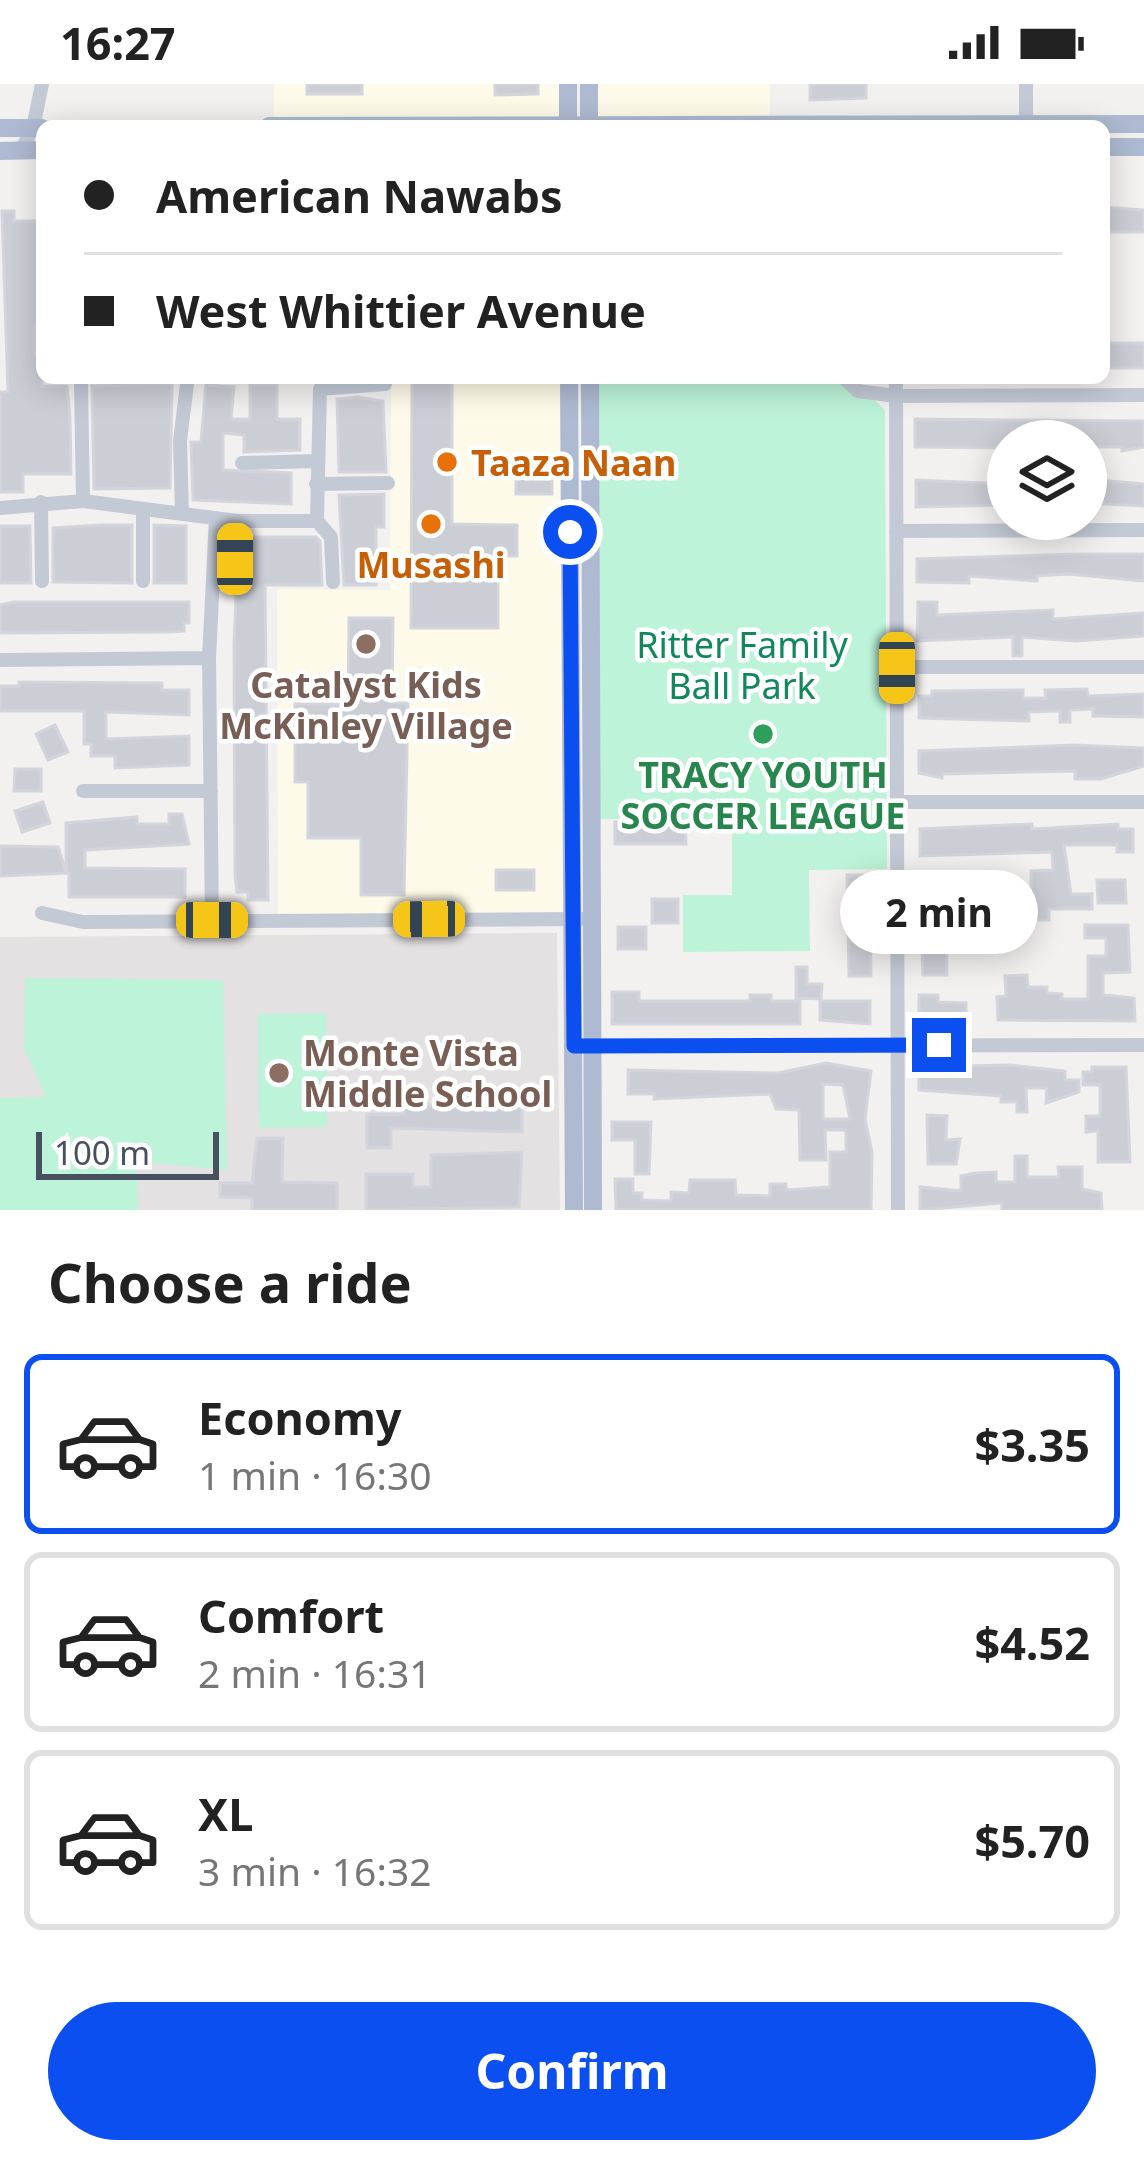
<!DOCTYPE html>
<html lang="en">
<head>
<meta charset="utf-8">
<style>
	body { margin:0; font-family:"Noto Sans",sans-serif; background:#f6f6f6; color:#222; height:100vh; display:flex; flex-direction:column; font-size:45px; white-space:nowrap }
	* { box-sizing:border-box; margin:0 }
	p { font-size:39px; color:#767676 }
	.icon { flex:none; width:66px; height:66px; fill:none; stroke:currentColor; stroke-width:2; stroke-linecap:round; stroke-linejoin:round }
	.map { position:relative; height:1126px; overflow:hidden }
	.sheet { display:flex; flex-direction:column; background:#fff; flex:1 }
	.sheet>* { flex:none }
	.banner { position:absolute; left:36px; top:36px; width:1074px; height:264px; border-radius:18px; box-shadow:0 6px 30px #0003; display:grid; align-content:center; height:264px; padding:0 48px; background:#fff }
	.fabs { position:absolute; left:987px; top:336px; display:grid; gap:24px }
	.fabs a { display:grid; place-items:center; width:120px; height:120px; border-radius:50%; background:#fff; box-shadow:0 6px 30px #0003; font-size:60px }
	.scale { position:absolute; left:36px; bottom:30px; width:183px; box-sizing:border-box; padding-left:12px; border:6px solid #46505f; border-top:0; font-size:33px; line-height:42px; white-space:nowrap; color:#46505f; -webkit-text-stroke:9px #fff; paint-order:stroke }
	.end { position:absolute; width:54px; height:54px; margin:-27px; border:15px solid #0c4ff1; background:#fff; box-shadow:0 0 0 6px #fff }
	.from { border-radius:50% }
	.bubble { position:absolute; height:84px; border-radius:42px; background:#fff; box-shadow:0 6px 30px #0003; font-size:39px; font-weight:700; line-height:84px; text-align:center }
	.car { position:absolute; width:36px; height:72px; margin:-36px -18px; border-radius:15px; box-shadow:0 0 9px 3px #0007; background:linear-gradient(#f5c518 24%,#345 0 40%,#f5c518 0 76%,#345 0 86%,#f5c518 0) }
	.banner b { display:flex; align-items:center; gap:42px; height:114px; font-size:45px }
	.banner b+b { border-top:3px solid #e0e0e0 }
	.banner i { width:30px; height:30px; background:#222 }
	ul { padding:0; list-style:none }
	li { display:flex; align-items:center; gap:36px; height:180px; margin:0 24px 18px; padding:0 24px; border:6px solid #e0e0e0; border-radius:18px }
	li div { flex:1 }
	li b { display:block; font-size:45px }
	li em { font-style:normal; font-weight:700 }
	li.active { border-color:#0c4ff1 }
	li>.icon { width:108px; height:108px; stroke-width:1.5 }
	h2 { padding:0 48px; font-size:54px; line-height:144px }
	.cta { display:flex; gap:24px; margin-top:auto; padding:24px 48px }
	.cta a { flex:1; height:138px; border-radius:72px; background:#0c4ff1; color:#fff; font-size:48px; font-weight:700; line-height:138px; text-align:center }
	.status { display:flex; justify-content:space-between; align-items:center; height:84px; padding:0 60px; background:#fff; direction:ltr }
	.status svg { height:33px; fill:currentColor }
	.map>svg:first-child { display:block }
	.commercial { fill:#fdfae9 }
	.education { fill:#e4e1e2 }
	.green { fill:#bcf3d9 }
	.building { fill:#ccced6; stroke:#d4d5dc; stroke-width:3; fill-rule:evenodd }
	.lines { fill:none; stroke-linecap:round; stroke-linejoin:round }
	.minor { stroke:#c3cad6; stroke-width:14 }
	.major { stroke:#aebad1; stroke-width:18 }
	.route { stroke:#0c4ff1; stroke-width:15 }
	.food-dot { fill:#e8710a; stroke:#fff; stroke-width:4.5 }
	.education-dot { fill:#8d6e63; stroke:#fff; stroke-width:4.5 }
	.leisure-dot { fill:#2e9e5b; stroke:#fff; stroke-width:4.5 }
	.labels { text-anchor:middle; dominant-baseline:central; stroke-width:9; stroke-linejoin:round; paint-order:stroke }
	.food-label { font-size:36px; font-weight:bold; fill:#c56008; stroke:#fff; text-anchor:start }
	.park-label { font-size:36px; fill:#10875d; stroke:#fff }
	.education-label { font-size:36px; font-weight:bold; fill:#785e54; stroke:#fff }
	.leisure-label { font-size:36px; font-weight:bold; fill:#27864d; stroke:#fff }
</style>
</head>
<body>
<div class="status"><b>16:27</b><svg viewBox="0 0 49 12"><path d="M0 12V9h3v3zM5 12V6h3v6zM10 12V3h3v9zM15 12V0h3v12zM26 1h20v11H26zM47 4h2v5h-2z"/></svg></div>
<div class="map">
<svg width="1144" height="1126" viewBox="0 0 1144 1126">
	<rect width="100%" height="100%" fill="#f3f0f0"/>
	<path class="commercial" d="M274,0H564V36L274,38Z
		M594,0H770V36L593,34Z
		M391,294H561L565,831L278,832L277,505L390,506Z"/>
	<path class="education" d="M557,849L560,1126H0V853Z"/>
	<path class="green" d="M597,294H851L885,326L887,785L809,786L810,867L683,868V811H732V735H599Z
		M25,894L223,896L227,1086L124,1076L137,1088L138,1126H0V1014L46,1013L24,964Z
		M326,929L327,1043L259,1044L258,930Z"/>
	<path class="building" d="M307,0H362V10H307Z
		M495,0H538V10L495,11Z
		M810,0H866V14L810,16Z
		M1104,123L1144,126V148H1104Z
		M2,127H14V137H41V240H35V271H42V302H67L70,333L71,390H23V408H0V308H8Z
		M1106,259H1144V284H1106Z
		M412,294H452V440L517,441V472H498V544H411Z
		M172,300L170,404L94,405L92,302Z
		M206,301L234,303L231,335H250V301H277V335H300V366L244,368V351L223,349V386L291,389V420L193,416L191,358H201Z
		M358,313L383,317L386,388H339L337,315Z
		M915,335L1144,337V363L1122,367V363H1086V357H1006V364L915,363Z
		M516,375H552V410H516Z
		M1086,395L1144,400V422L1086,419Z
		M916,396L1005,400V421L916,423Z
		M384,410V443H376V501H344L339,411Z
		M101,441H132V499L53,498V444Z
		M154,441L186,442V499H154Z
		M0,442H30L31,499H0Z
		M248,453H316L320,457L322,501H265L268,816H248V808H237L235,791L234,561L236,511L246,500Z
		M1077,470H1144V497L1068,490L1037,492V497L969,492V499L917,498V475Z
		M14,518H189V539H184V547L166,548L0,549V521Z
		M918,518H937V531L1053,526V535L1144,529V552L1076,557L1022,553V572H1013V553L917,557Z
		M349,534H393L392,619H408L404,811H361V754H308V698H295V620H348Z
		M19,598L162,599V606H189V631L106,628V655L189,652V681L115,684V672H91V660H84V627H0V602H19Z
		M1087,605L1088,612L1144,610V633L1093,632V625L1070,626V638H1060V627L1029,628V637L919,634V612H932V607L1023,606V614H1046L1045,606Z
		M55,641L68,668L48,676L36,650Z
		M1074,661L1144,664V682L1101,695H1075V687L942,690V694L919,689V667Z
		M15,685H41V707H14Z
		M43,718L50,739L22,748L15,727Z
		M169,730H182L189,760L85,766V784L185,785V813H69V789L0,792V762L58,763L66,788V739L137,733V740H169Z
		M685,737L686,760H615V738Z
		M1032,740V745L1118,740V745H1133V768H1117V761H1064L1071,810H1092V825H1049V836H1031V787L1053,786L1052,768L920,772V745Z
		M496,786H534V806H496Z
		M847,791H870L871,892H849Z
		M1097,796H1125L1126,819H1098Z
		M652,815H678V839H652Z
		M1085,841H1128L1130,888L1103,889V911L1134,914L1135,937L998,936L997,913L1006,912L1005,892L1027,891L1028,903H1047V909L1062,910V915H1088V872H1106V854H1085Z
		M618,843H646V865H618Z
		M921,844H946L947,891H923Z
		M796,883H807V900H822L821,915L796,914Z
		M612,908H639V917H750V911H771V917H800V940H612Z
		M919,911H938V918L966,919V935L919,939Z
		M820,917H870V940L820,936Z
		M826,979L871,987L865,1035L872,1068L871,1126H616L615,1095H633V1109H642V1116L671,1117V1108L689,1109L690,1096H735L736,1111L770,1112V1100H786V1106L830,1103V1068H846V1046H825L826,1076H800L799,1026L776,1025L770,1010L654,1015V1010H628V986L778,989ZM823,1000L843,1001L850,1035H823Z
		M1010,981L1065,987V996H1079V1008L1046,1019L1047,1004H1026L1027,1028H1017V1018H1001V1012L919,1006V983Z
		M1092,983H1126L1130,1078H1098V1047L1086,1048V1032H1100V1001H1083V988H1092Z
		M404,1020L522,1024V1048L391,1044V1064H367V1030H404Z
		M927,1031L947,1032L946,1056L960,1055L956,1080H928Z
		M612,1038H651L649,1090H635V1056H612Z
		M257,1054H283L282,1098L337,1099V1126H252V1114L220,1113V1099H252Z
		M522,1068L519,1123L366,1126V1090H413V1103H431V1071Z
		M1015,1072H1027V1093H1059L1058,1083H1082V1105L1101,1109L1102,1126H1002V1119L920,1126V1103L961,1107V1092L976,1089L996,1088V1098H1015Z"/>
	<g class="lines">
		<path class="minor" d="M1026,0V42
			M21,66L33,44L42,0
			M844,294L858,307L896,312L1144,311
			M896,294L898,1126
			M81,300L83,417
			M242,379L317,377
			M316,400L388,399
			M41,418L42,497
			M0,424L83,417L237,437H317
			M182,429L180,357L187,300
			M317,437L320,305L385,300
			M317,437L331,453L333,498
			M896,447L1144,446
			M143,497V428
			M235,500L237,437
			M0,576L209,574
			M897,583H1144
			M83,707H211
			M896,718H1144
			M42,829L83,838L582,835
			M212,837L209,574L216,434
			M585,962L1144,961"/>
		<path class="major" d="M269,42L1144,40
			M568,42V0
			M589,42V0
			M0,44H42
			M1104,63H1144
			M0,67L42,66
			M569,294L574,1126
			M590,294L593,1126"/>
	</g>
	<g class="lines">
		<path class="route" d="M570,448L574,962L939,961"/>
	</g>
	<g class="food-dot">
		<circle cx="447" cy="378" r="12"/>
		<circle cx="431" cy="440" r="12"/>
	</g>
	<g class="education-dot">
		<circle cx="366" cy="560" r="12"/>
		<circle cx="279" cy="989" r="12"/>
	</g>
	<circle class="leisure-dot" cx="763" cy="650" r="12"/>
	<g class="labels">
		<g class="food-label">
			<text x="471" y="378">Taaza Naan</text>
			<text x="431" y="480" text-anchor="middle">Musashi</text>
		</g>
		<g class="park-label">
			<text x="742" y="560">Ritter Family<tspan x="742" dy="41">Ball Park</tspan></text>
		</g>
		<g class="education-label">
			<text x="366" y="600">Catalyst Kids<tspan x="366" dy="41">McKinley Village</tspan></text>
			<text x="303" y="968" text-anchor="start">Monte Vista<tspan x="303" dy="41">Middle School</tspan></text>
		</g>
		<g class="leisure-label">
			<text x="763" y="690">TRACY YOUTH<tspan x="763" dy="41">SOCCER LEAGUE</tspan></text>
		</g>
	</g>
</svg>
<div class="fabs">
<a><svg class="icon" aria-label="layers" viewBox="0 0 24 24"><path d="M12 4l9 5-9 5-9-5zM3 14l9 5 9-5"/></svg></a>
</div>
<div class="scale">100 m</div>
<i class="end from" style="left:570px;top:448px"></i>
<i class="end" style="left:939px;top:961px"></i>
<div class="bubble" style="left:840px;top:786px;width:198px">2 min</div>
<i class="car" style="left:235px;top:475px;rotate:0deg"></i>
<i class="car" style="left:897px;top:584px;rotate:180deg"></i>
<i class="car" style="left:429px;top:835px;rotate:269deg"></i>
<i class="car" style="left:212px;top:836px;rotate:90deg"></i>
<div class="banner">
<b><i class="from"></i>American Nawabs</b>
<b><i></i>West Whittier Avenue</b>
</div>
</div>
<section class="sheet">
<h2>Choose a ride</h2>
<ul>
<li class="active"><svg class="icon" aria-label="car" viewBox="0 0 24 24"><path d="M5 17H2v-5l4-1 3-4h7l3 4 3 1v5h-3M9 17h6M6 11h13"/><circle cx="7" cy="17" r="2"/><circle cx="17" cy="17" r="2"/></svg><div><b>Economy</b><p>1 min · 16:30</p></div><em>$3.35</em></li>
<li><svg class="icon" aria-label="car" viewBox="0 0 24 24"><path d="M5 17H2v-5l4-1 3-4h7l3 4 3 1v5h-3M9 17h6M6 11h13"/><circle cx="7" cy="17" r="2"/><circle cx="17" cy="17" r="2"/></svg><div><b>Comfort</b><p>2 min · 16:31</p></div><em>$4.52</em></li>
<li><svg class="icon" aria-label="car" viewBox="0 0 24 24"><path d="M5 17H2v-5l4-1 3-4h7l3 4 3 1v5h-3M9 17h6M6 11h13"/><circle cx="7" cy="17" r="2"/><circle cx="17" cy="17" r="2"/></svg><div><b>XL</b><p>3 min · 16:32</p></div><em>$5.70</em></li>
</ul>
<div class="cta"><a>Confirm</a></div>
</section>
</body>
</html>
